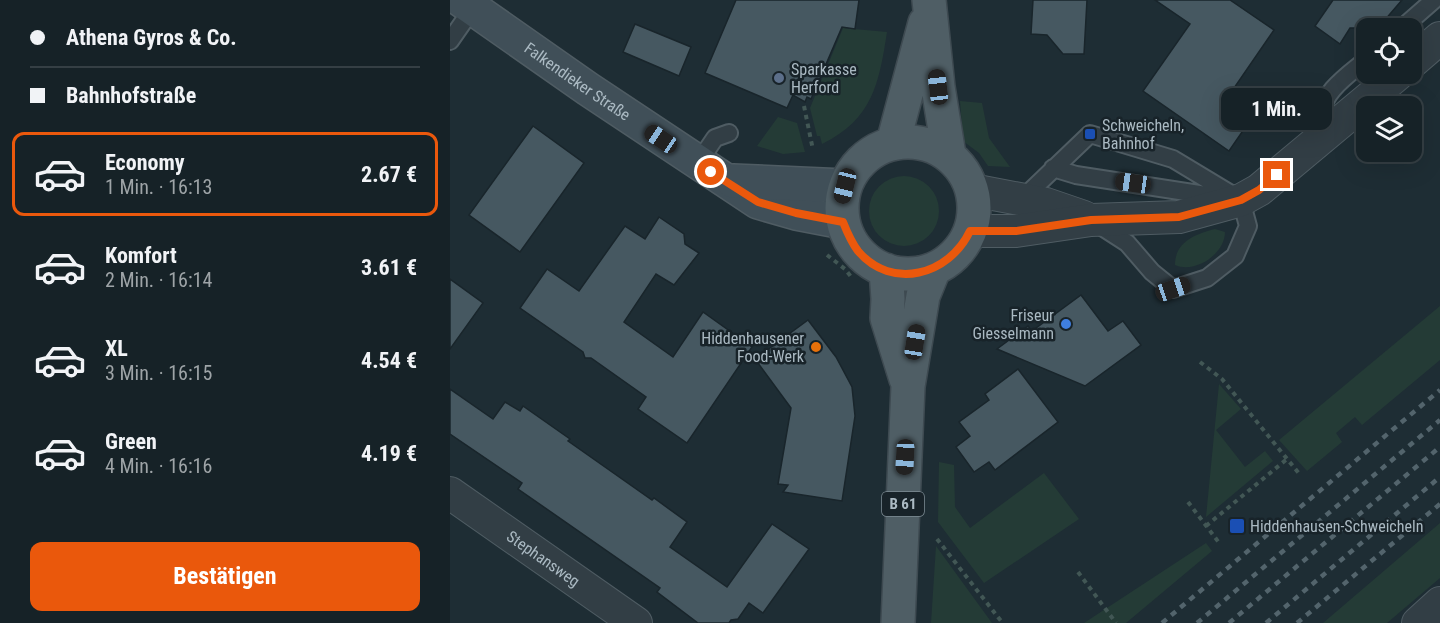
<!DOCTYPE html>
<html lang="de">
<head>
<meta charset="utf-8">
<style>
	body { margin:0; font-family:"Roboto Condensed",sans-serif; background:#232f33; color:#f1f3f6; height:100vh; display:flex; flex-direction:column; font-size:22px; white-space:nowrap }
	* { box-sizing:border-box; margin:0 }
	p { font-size:20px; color:#9ea4a7 }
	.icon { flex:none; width:33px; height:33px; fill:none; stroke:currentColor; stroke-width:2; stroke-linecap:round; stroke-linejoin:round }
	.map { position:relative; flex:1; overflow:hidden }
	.side { display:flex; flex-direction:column; background:#162227; width:450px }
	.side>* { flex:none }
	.banner { display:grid; align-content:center; height:132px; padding:0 30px; background:#162227 }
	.buttons { position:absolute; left:906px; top:18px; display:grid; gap:12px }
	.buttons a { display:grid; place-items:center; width:66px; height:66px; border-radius:12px; background:#162227; box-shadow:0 6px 24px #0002,0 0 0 2px #353f44; font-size:30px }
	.end { position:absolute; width:27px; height:27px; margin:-14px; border:8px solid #ea580c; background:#fff; box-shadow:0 0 0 3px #fff }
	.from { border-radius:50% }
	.bubble { position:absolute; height:42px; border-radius:12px; background:#162227; box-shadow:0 6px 24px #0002,0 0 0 2px #353f44; font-size:20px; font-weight:700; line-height:42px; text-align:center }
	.car { position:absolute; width:18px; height:36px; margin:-18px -9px; border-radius:8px; box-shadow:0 0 4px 2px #0007; background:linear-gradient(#222 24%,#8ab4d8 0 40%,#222 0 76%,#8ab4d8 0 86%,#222 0) }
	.banner b { display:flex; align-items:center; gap:21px; height:57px; font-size:22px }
	.banner b+b { border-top:2px solid #353f44 }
	.banner i { width:15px; height:15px; background:#f1f3f6 }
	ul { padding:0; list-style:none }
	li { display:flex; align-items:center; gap:18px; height:84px; margin:0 12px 9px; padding:0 18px; border:3px solid transparent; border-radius:12px }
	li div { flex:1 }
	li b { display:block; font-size:22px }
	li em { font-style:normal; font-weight:700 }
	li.current { border-color:#ea580c }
	li>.icon { width:54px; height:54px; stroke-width:1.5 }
	.primary-button { display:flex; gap:12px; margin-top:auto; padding:12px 30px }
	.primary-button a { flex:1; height:69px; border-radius:12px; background:#ea580c; color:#fff; font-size:24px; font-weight:700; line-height:69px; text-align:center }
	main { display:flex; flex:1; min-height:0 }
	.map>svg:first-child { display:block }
	.green { fill:#243b36 }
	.building { fill:#465861; stroke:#19252b; stroke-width:1.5 }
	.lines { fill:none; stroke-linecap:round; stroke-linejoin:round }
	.lane-casing { stroke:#4f5c63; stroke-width:20 }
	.street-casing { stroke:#4f5c63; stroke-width:34 }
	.secondary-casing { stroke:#4f5c63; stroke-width:36 }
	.primary-casing { stroke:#3e4a51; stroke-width:36 }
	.path { stroke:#425755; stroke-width:4; stroke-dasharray:4.5 4.5; stroke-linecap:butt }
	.lane { stroke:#323e45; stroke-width:16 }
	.street { stroke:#323e45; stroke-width:32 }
	.secondary { stroke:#404f58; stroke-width:33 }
	.primary { stroke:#4f5e65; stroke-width:33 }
	.rail { stroke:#53646c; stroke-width:4.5; stroke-dasharray:6 6; stroke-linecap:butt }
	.route { stroke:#ea580c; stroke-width:8 }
	.service-dot { fill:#5c6f8a; stroke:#182329; stroke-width:2 }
	.transit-dot { fill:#1a4fb4; stroke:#182329; stroke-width:2 }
	.shop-dot { fill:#3f7fe0; stroke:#182329; stroke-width:2 }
	.food-dot { fill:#e8710a; stroke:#182329; stroke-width:2 }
	.labels { text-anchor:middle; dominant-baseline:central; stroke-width:5; stroke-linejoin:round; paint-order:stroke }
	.shield { fill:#182329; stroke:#7f8d95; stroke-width:1.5 }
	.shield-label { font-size:15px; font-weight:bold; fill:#abbac3 }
	.poi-label { font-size:16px; fill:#abbac3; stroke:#182329; text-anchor:start }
	.street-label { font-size:16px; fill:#abbac3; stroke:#182329 }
</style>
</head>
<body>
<main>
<section class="side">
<div class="banner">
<b><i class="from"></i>Athena Gyros &amp; Co.</b>
<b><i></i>Bahnhofstraße</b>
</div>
<ul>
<li class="current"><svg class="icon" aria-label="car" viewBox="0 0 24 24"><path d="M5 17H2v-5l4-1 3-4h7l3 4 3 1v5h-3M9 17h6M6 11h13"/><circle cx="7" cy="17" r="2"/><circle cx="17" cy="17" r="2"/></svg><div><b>Economy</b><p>1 Min. · 16:13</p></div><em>2.67 €</em></li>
<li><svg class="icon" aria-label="car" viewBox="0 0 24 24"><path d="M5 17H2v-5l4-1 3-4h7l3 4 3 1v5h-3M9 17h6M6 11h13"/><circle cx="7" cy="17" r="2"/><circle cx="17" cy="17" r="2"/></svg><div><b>Komfort</b><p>2 Min. · 16:14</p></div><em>3.61 €</em></li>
<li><svg class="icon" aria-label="car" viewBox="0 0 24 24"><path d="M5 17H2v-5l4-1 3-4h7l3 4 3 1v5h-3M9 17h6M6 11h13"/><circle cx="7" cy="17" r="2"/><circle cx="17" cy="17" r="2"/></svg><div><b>XL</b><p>3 Min. · 16:15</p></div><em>4.54 €</em></li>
<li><svg class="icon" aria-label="car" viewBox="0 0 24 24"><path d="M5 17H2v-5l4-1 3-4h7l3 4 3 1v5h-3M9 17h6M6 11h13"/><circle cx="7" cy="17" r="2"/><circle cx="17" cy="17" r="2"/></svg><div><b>Green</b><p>4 Min. · 16:16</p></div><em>4.19 €</em></li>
</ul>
<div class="primary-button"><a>Bestätigen</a></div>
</section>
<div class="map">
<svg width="990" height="623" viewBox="0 0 990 623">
	<rect width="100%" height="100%" fill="#1e2d34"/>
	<path class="green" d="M393,28L437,32C429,83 423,119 372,144L370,136H367L360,108Z
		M510,101L532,103L539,138L560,167L538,166L529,153L513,141Z
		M328,117L347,123L355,152L333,154L307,146Z
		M419 211a35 35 0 1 1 70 0a35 35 0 1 1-70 0Z
		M765,229L775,232C775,254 745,274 725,265C725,242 745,234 765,229Z
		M990,306V360L912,425L905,417L886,433L892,442L857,471L829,440Z
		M769,384L791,409L766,430L795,467L815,451L823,461L756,517Z
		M489,462L504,465L505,507L520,528L594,473L629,519L534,583L488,522Z
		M990,523V578L937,623H873Z
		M756,543L762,551L676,623H634Z
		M486,546L542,623H481Z"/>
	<path class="building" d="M286,0H409L405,29L392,27L361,99L357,97L355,102L343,95L337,108L255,73Z
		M583,0H637L634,54H613L597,35L581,34Z
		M705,0H780L824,30L784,88L810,106L779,151L693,91L740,24Z
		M883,0H952L928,28H900L890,44L865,26Z
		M185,24L241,47L229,76L173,52Z
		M83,126L134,163L70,252L19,215Z
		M209,217L234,234L235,244L249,253L224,285L206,274L174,322L223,357L253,312L302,347L237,443L188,409L196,397L141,358H135L133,352L70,308L97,269L129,291L175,226L195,239Z
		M0,279L33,303L0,349Z
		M631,295L658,331L673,321L691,345L635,386L547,349L578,326L582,331Z
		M358,320L386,357L402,387L405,416L392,501L333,492L338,485L328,484L341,408L305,359Z
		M568,369L608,422L545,470L539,462L524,472L506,447L520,436L509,422L539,400L535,394Z
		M0,389L43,419L55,402L70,411L73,406L120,439L118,441L202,500L204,498L237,522L220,547L277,587L322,524L359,549L313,613L299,603L288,619L281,620L279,623H248L207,592L210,588L68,489L72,483L0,434Z"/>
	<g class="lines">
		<defs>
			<path id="lane" d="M952,28L984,0
				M0,41L23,8
				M882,129C880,125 876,120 874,116C867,95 902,72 916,60
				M248,163L265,138L279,133
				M603,168L626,175L775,198
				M571,200L640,134L723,159L791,200L798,226L785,256L757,278L723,289L702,272L677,243L646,223"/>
			<g id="street">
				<path d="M962,62L990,38"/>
				<path d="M522,190L596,204L634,217"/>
				<path d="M520,231H566L641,220L729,217L791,200L809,190L948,74"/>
				<path id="s1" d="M0,493L186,623"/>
				<path d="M968,623L990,603"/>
			</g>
			<g id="secondary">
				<path id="s2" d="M11,0L138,89L308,202L346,213L393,222"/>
				<path d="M283,181L395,186"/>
			</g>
			<path id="primary" d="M479,0L488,87L499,155
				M392 208a66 66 0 1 1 132 0a66 66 0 1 1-132 0Z
				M443,143L475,23
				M436,270L438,299L437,318L456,379
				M448,623L458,386L473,296L484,269"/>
		</defs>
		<use href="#lane" class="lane-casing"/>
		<use href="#street" class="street-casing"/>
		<use href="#secondary" class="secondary-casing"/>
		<use href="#primary" class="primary-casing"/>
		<path class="path" d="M354,106L363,150
			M377,255L395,269L402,278
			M750,362L772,379L851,476
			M738,502L770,544
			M756,526L837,459
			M487,539L551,621
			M628,572L666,623"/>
		<use href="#lane" class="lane"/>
		<use href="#street" class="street"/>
		<use href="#secondary" class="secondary"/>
		<use href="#primary" class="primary"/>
		<path class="rail" d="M712,623L990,390
			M747,623L990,420
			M779,623L990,447
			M816,623L990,477
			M847,623L990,504"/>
	</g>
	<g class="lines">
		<path class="route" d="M261,172L308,202L346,213L393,222C397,232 401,242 408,251C442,291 499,275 520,231H566L641,220L729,217L791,200L809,190L827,175"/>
	</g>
	<circle class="service-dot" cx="329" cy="78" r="6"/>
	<g class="transit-dot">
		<rect x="634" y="128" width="12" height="12" rx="3"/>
		<rect x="779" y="518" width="16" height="16" rx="3"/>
	</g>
	<circle class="shop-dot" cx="616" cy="324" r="6"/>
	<circle class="food-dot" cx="366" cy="347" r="6"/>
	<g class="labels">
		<rect class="shield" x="432" y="492" width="42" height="24" rx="4.5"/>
		<g class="shield-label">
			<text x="453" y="504">B 61</text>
		</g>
		<g class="poi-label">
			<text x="341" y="69">Sparkasse<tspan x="341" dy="18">Herford</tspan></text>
			<text x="652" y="125">Schweicheln,<tspan x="652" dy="18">Bahnhof</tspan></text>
			<text x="604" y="315" text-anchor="end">Friseur<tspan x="604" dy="18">Giesselmann</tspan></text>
			<text x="354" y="338" text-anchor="end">Hiddenhausener<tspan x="354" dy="18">Food-Werk</tspan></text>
			<text x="800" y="526">Hiddenhausen-Schweicheln</text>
		</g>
		<g class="street-label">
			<text stroke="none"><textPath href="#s2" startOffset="142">Falkendieker Straße</textPath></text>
			<text stroke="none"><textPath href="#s1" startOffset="114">Stephansweg</textPath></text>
		</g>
	</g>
</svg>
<div class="buttons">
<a><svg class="icon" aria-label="locate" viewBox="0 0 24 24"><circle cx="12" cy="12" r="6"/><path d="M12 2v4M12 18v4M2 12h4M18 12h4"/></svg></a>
<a><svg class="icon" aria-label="layers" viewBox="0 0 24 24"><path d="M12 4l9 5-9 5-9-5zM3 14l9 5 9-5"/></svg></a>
</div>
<i class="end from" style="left:261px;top:172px"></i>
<i class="end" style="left:827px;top:175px"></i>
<div class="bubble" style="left:771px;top:88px;width:111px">1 Min.</div>
<i class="car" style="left:488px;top:87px;rotate:353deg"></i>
<i class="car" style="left:211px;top:139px;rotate:304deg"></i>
<i class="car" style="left:683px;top:183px;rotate:278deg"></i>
<i class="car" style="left:395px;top:186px;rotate:194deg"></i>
<i class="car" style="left:723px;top:289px;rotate:71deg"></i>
<i class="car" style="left:465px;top:342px;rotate:9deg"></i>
<i class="car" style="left:455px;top:457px;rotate:183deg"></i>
</div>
</main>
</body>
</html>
